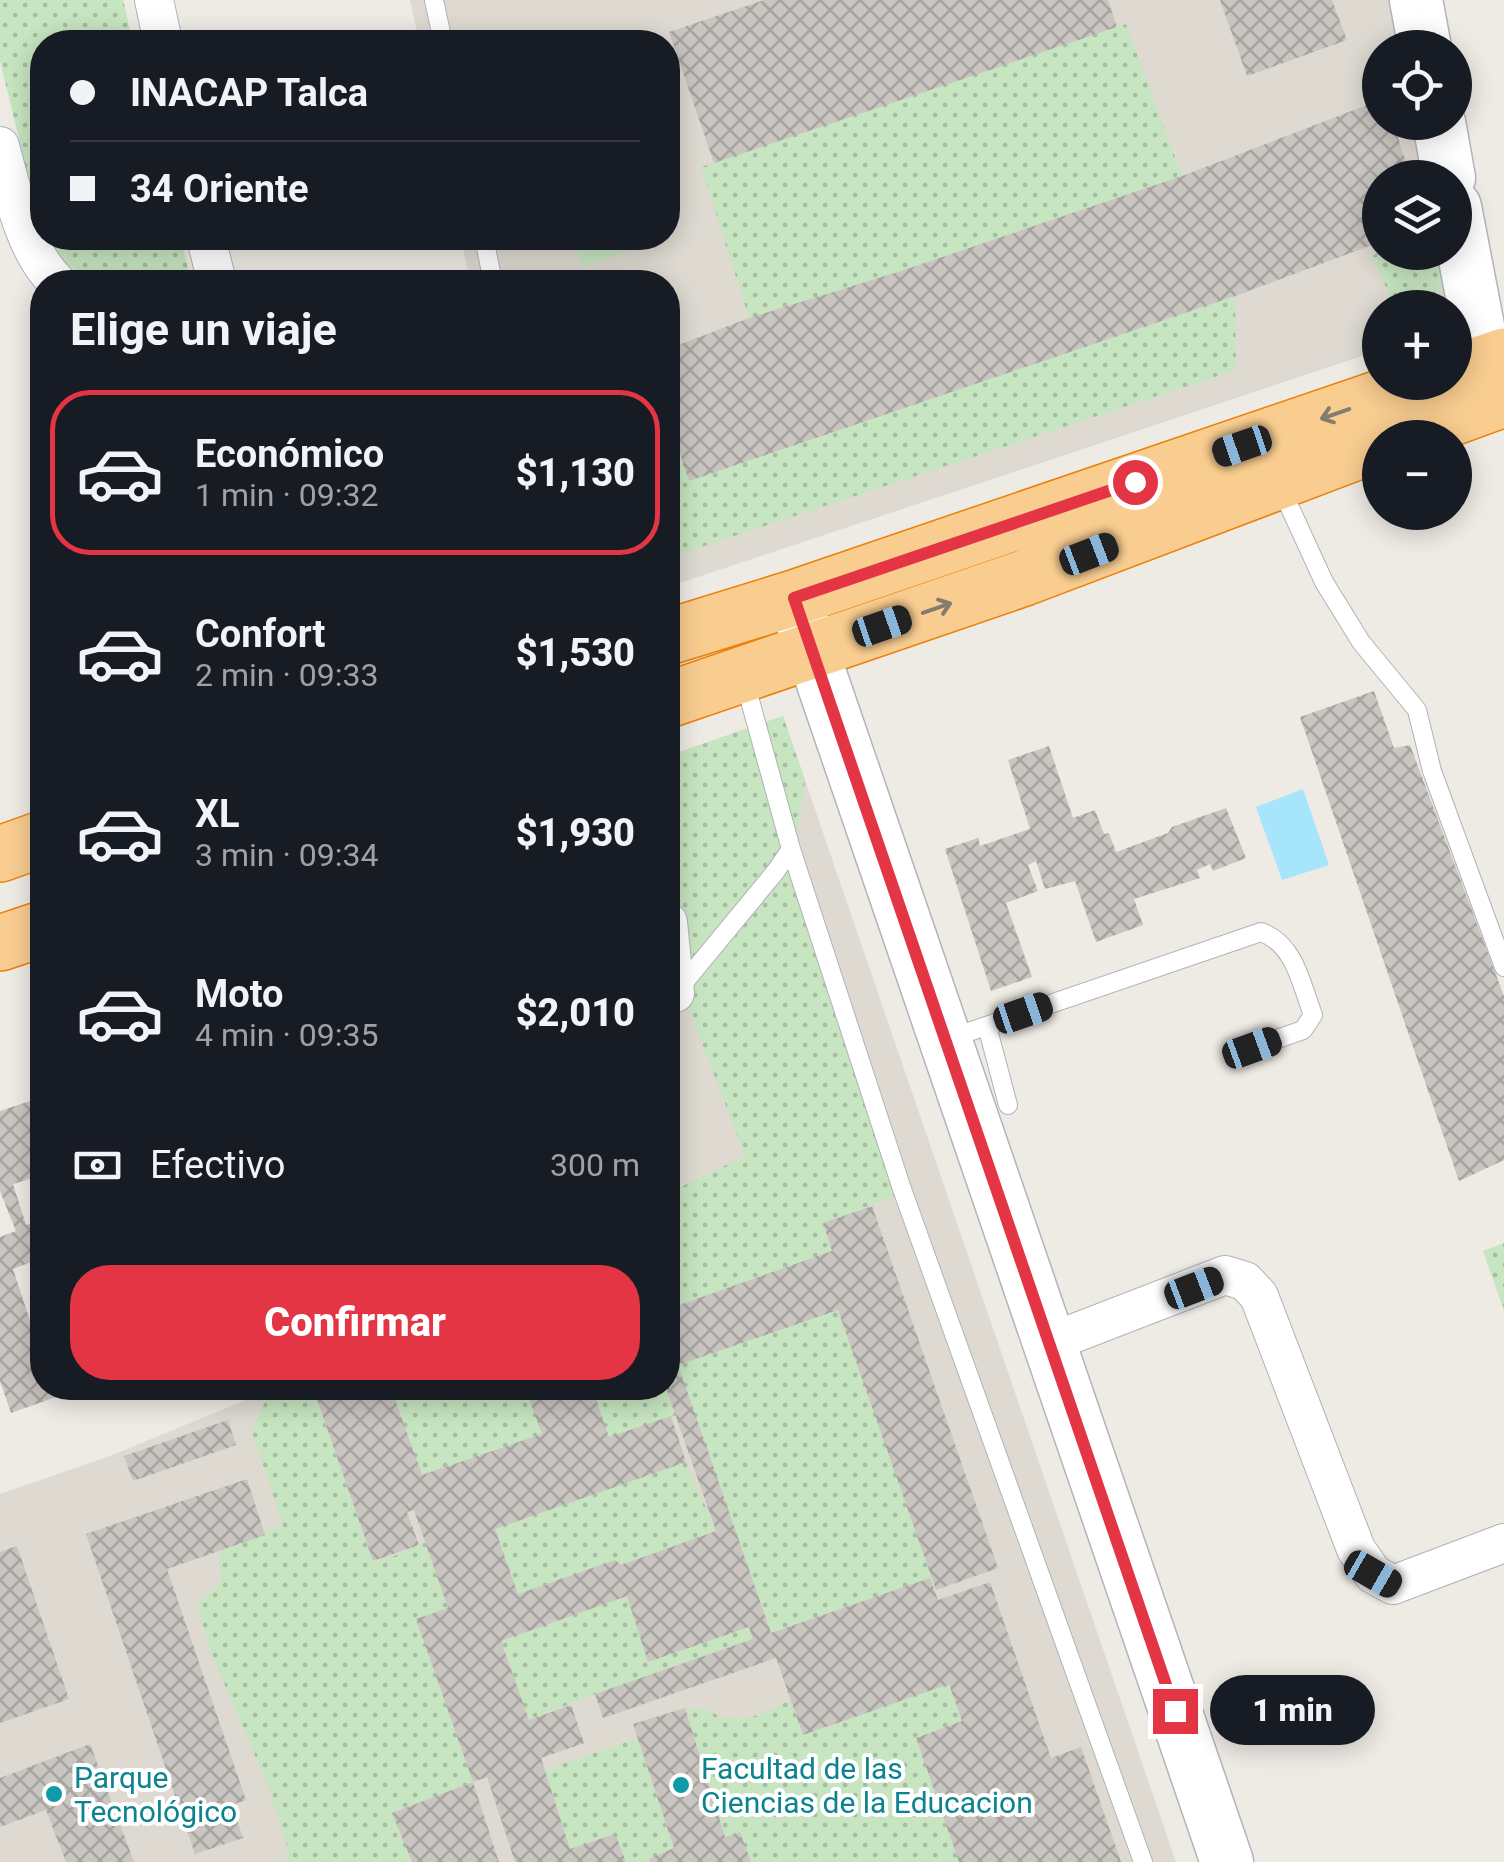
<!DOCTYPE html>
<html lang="es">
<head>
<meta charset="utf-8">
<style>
	body { margin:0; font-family:Roboto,sans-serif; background:#242831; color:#f1f3f6; height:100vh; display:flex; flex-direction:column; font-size:38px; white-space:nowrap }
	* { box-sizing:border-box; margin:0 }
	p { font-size:32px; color:#9ea1a6 }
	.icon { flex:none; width:55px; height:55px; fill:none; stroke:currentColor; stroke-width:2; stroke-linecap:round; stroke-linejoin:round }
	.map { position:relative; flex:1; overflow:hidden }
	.drawer { position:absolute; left:30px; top:270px; width:650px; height:1130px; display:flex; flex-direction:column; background:#171b24; border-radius:40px; box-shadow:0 5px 25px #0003 }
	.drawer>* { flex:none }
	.hud { position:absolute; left:30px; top:30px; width:650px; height:220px; border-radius:40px; box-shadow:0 5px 25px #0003; display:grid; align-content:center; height:220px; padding:0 40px; background:#171b24 }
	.controls { position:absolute; left:1362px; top:30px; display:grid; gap:20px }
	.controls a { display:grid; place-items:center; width:110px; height:110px; border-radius:50%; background:#171b24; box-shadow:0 5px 25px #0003; font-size:50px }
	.end { position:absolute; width:45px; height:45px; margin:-22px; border:12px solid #e43544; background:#fff; box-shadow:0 0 0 5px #fff }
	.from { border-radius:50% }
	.bubble { position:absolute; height:70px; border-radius:35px; background:#171b24; box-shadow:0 5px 25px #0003; font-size:32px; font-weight:800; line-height:70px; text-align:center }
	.car { position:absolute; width:30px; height:60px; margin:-30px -15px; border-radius:12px; box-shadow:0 0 8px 2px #0007; background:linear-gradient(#222 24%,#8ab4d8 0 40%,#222 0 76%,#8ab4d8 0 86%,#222 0) }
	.hud b { display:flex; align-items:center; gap:35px; height:95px; font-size:38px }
	.hud b+b { border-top:2px solid #363941 }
	.hud i { width:25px; height:25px; background:#f1f3f6 }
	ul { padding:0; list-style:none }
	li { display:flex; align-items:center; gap:30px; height:165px; margin:0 20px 15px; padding:0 20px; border:5px solid transparent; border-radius:40px }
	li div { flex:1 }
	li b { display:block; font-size:38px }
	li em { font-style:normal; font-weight:800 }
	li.selected { border-color:#e43544 }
	li>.icon { width:90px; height:90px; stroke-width:1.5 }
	h2 { padding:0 40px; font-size:45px; line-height:120px }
	.pay { display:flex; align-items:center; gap:25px; height:110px; padding:0 40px; font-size:38px }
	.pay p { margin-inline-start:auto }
	.primary-button { display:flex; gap:20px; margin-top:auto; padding:20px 40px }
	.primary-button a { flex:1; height:115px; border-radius:40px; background:#e43544; color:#fff; font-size:40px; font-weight:800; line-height:115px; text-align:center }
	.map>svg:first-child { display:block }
	.education { fill:#dedad2 }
	.grass { fill:url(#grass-dots) }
	.garden { fill:#c7e5c1 }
	.water { fill:#a6e5fc }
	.building { fill:url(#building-cross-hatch) }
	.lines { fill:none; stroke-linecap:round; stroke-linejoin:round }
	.lane-casing { stroke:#b0b3b6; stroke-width:20 }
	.street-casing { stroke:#b0b3b6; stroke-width:40 }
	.secondary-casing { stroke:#b1b5b9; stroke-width:55 }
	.highway-casing { stroke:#eb7f08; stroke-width:58 }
	.lane { stroke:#fff; stroke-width:18 }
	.street { stroke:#fff; stroke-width:38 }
	.secondary { stroke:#fff; stroke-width:52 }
	.highway { stroke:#f9cd90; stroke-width:55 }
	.oneway { stroke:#837c6f }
	.route { stroke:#e43544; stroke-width:12 }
	.culture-dot { fill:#0f9aa8; stroke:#fff; stroke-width:4 }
	.labels { text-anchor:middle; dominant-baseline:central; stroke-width:8; stroke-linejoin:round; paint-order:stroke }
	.culture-label { font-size:30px; fill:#0d838f; stroke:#fff; text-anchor:start }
</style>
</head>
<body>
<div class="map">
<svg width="1504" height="1862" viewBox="0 0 1504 1862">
	<defs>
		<pattern id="grass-dots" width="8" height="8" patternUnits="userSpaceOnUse" patternTransform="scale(2.5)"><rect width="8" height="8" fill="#c7e5c1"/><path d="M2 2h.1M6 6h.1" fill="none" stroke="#a5bda0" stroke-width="1.8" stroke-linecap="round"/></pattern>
		<pattern id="building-cross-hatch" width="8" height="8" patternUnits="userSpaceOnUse" patternTransform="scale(2.5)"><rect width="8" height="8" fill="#c9c5c0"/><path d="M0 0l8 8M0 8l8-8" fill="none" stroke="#a6a3a0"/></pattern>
	</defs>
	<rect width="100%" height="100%" fill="#eeeae4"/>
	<path class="education" d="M410,0H1396L1405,47L1380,48V122L1420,123L1430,177L1380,178V252L1446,253L1455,308H1380V350L668,587V282H470L461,238H668V42H419Z
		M783,716L1176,1862H0V1494L110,1456L270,1390V1388H668V756Z"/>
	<path class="grass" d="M0,0H123L133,42H42V233L0,61Z
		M1126,24L1182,176L901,271L749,318L701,167Z
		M45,238H181L191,282H95L68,265Z
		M1380,252L1442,253L1450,285L1403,307H1395L1372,256Z
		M1235,296L1236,370L668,558V437Z
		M783,716L805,780L795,850L747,920L780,884L792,861L910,1190L823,1223L832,1251L668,1309V1193L745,1156L684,996L668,1018V756Z
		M1504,1243V1311L1483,1251Z
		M838,1310L936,1590L930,1578L771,1633L678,1365Z
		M270,1388H312L373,1560L392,1557L425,1542L448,1608L416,1619L473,1782L392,1813L412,1862H285L289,1853L268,1786L210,1650L197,1605L221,1581L219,1548L283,1525L252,1432L270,1390Z
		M391,1388H525L542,1434L422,1475Z
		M592,1388H666L676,1415L609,1437Z
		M686,1462L716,1531L621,1565L615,1560L518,1594L495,1529Z
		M627,1596L749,1627L753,1639L595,1694L529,1720L501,1641Z
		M949,1684L962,1721L916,1738L959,1862H751L740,1832L725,1837L685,1708L706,1709L721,1717L741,1718L760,1715L790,1700L803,1735Z
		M637,1738L674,1848L649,1859L650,1862H626L615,1834L570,1849L545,1770Z"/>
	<path class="garden" d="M572,238H665L583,267Z"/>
	<path class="water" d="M1303,789L1329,865L1282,880L1256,807Z"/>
	<path class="building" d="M764,0H1108L1117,27L714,163L669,32Z
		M1220,0H1332L1347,40L1247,76Z
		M1380,100V122H1393L1411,178H1380V242L1235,296L689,481L674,435L668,437V349L749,318L901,271L1182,176Z
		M1374,691L1394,748L1410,745L1504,996V1160L1459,1181L1300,717Z
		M1049,746L1073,818L1095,810L1104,834L1109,833L1116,852L1168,833L1172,827L1226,808L1246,858L1213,871L1210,864L1197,870L1200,878L1134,899L1143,925L1096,942L1075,881L1045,889L1036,861L1028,865L1038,891L1006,903L1032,977L991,991L945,849L978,838L980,846L1030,829L1008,760Z
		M36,1099L42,1118V1175L13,1184L26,1225L42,1220V1258L13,1269L42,1357V1388H52L56,1397L11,1413L0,1381V1237L16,1231L0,1191V1111Z
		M872,1206L998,1568L936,1590L838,1310L678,1365L771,1633L930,1578L938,1600L990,1582L1051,1758L1081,1747L1121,1862H959L916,1738L962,1721L949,1684L803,1735L776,1658L603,1718L595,1694L753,1639L749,1627L648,1662L627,1596L501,1641L529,1720L571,1705L584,1743L541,1758L570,1849L615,1834L626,1862H515L487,1777L473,1782L416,1619L448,1608L414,1510L407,1512L419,1545L373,1561L313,1388H391L422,1475L542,1434L525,1388H592L609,1437L671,1416L686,1462L495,1529L518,1594L615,1560L621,1565L716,1531L666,1388L668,1309L832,1251L823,1223Z
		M228,1420L236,1445L133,1481L124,1456Z
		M247,1479L265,1535L167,1569L246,1800L232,1805L243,1838L195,1854L86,1534Z
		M17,1546L69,1699L0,1723V1552Z
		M685,1708L725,1837L740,1832L751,1862H650L649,1859L674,1848L633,1724Z
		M90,1744L134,1862H66L46,1810L0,1827V1778Z
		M473,1782L499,1862H412L392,1813Z"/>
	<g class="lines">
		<defs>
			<path id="lane" d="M434,0L443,42
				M484,238L493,282
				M1280,486L1324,582L1361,642L1417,710L1432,771L1504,967
				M744,679L791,849L902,1189L1143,1862
				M677,991L776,871L791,849
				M987,1026L1008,1105
				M951,1038L1261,932C1295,944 1301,984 1313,1015L1303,1030L1252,1048"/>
			<path id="street" d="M154,0L163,42
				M0,146C12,189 24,252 57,282
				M206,238L217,282
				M668,922L675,993
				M1049,1343L1225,1275L1245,1281L1259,1296L1356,1549L1373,1574L1393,1585L1504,1543"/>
			<path id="secondary" d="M1416,0L1425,48
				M1439,122L1449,178
				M1455,207L1485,363
				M798,610L1227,1862"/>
			<path id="highway" d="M1455,373L1504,356
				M1397,438L1504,399
				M668,637L794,598L1427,382
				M668,700L1024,578L1380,443
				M0,854L42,839
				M0,943L42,929"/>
		</defs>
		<use href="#lane" class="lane-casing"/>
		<use href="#street" class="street-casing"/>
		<use href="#secondary" class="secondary-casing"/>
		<use href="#highway" class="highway-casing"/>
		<use href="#lane" class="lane"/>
		<use href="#street" class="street"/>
		<use href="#secondary" class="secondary"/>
		<use href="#highway" class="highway"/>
	</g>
	<defs><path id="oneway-shaft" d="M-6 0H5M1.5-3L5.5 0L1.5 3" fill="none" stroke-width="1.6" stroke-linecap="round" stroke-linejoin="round" transform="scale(2.5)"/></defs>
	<g class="oneway">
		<use href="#oneway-shaft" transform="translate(1335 414) rotate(161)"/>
		<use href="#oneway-shaft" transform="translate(937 608) rotate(-19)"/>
	</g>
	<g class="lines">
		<path class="route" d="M1135,482L794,598L1175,1711"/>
	</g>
	<g class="culture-dot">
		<circle cx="681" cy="1785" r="10"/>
		<circle cx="54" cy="1794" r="10"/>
	</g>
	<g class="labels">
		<g class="culture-label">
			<text x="701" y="1768">Facultad de las<tspan x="701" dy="34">Ciencias de la Educacion</tspan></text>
			<text x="74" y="1777">Parque<tspan x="74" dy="34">Tecnológico</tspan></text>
		</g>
	</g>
</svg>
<div class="controls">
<a><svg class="icon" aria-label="locate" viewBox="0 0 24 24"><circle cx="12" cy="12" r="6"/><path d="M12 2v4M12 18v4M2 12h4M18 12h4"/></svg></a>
<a><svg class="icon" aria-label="layers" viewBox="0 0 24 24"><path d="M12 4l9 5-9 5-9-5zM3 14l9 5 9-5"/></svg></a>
<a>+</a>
<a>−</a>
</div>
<i class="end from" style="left:1135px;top:482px"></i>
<i class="end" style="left:1175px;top:1711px"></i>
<div class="bubble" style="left:1210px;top:1675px;width:165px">1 min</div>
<i class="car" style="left:1242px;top:446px;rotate:251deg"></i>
<i class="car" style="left:1089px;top:554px;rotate:69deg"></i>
<i class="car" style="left:882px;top:626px;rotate:71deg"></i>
<i class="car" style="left:1023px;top:1013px;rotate:71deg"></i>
<i class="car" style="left:1252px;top:1048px;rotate:70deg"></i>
<i class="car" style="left:1194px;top:1288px;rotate:69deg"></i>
<i class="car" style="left:1373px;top:1574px;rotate:120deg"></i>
<div class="hud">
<b><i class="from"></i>INACAP Talca</b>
<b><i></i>34 Oriente</b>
</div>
<section class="drawer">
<h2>Elige un viaje</h2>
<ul>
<li class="selected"><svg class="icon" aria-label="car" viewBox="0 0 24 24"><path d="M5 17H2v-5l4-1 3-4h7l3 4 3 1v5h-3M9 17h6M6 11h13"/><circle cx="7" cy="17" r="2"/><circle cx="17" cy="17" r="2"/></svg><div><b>Económico</b><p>1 min · 09:32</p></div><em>$1,130</em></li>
<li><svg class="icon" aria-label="car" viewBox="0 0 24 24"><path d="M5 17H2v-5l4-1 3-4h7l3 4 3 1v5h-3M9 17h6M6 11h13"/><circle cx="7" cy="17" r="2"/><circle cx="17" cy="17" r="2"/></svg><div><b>Confort</b><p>2 min · 09:33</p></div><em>$1,530</em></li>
<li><svg class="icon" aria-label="car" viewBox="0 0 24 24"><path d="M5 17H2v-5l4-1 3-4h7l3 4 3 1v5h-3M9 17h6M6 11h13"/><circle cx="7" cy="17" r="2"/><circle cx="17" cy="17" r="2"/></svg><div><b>XL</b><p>3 min · 09:34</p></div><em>$1,930</em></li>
<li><svg class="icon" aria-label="car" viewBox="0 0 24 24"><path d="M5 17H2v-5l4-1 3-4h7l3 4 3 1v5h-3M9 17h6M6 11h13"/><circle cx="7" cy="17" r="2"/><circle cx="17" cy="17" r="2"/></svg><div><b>Moto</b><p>4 min · 09:35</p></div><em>$2,010</em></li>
</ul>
<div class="pay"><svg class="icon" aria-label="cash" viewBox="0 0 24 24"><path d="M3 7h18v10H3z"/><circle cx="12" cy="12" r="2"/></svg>Efectivo<p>300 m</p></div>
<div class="primary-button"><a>Confirmar</a></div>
</section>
</div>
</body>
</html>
